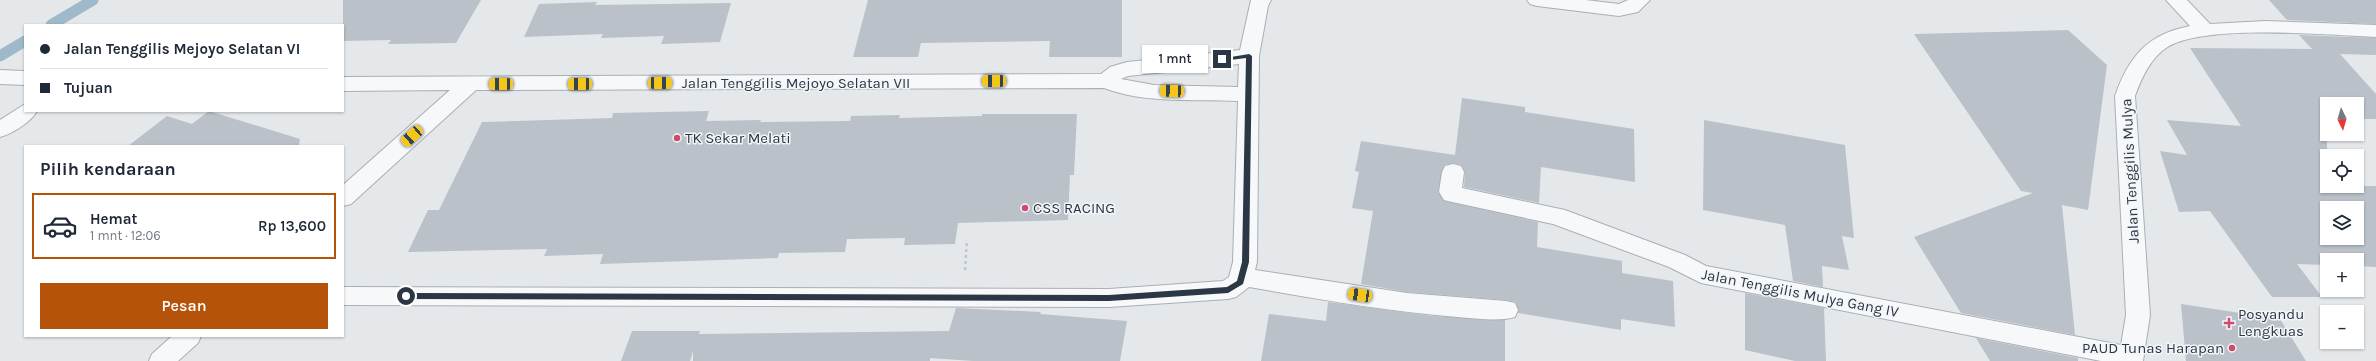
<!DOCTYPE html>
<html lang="id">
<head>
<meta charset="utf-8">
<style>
	body { margin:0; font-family:Karla,sans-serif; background:#f6f6f7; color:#1f2937; height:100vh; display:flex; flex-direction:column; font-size:15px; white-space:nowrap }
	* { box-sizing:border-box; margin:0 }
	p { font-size:13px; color:#747a83 }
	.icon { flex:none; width:22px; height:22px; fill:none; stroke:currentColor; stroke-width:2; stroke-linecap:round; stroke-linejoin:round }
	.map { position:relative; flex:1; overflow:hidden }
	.details { position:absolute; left:24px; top:145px; width:320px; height:192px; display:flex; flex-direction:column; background:#fff; border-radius:0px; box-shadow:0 1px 3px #0004 }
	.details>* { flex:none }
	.top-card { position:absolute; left:24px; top:24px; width:320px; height:88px; border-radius:0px; box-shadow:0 1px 3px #0004; display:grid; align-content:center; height:88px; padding:0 16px; background:#fff }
	.needle { width:26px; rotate:175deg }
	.controls { position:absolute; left:2320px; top:97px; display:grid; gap:8px }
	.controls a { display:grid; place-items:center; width:44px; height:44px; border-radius:0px; background:#fff; box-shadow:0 1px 3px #0004; font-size:20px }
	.end { position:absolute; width:18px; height:18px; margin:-9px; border:5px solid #2b3744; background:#fff; box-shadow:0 0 0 2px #fff }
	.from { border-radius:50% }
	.bubble { position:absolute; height:28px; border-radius:0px; background:#fff; box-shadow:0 1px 3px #0004; font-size:13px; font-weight:600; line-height:28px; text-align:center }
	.car { position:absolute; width:12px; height:24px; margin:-12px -6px; border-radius:5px; box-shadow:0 0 3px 1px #0007; background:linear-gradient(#f5c518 24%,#345 0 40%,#f5c518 0 76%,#345 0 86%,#f5c518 0) }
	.top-card b { display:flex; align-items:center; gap:14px; height:38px; font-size:15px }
	.top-card b+b { border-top:1px solid #e0e1e3 }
	.top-card i { width:10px; height:10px; background:#1f2937 }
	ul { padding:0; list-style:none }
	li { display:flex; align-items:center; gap:12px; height:66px; margin:0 8px 6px; padding:0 8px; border:2px solid transparent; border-radius:0px }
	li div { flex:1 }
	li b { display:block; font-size:15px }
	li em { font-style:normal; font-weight:600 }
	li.current { border-color:#b45309 }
	li>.icon { width:36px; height:36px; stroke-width:1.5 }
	h2 { padding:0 16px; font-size:18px; line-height:48px }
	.action { display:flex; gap:8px; margin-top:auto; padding:8px 16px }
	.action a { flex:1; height:46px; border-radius:0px; background:#b45309; color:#fff; font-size:16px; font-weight:600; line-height:46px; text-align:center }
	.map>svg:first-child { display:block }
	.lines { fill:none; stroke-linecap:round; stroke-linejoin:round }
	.stream { stroke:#9fb9cb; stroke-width:11 }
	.building { fill:#bbc1c9; fill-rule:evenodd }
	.minor-casing { stroke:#a9afb6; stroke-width:2 }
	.path { stroke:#c1c6cb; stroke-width:2.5; stroke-dasharray:3 3; stroke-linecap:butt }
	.minor { fill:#f6f8fa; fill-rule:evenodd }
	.route { fill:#2b3744 }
	.poi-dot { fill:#ce4b6d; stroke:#f3f6f9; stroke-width:1.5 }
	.labels { text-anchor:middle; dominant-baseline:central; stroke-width:3; stroke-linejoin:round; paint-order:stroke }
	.street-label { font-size:15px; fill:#2b3744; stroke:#f3f6f9 }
	.poi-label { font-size:15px; fill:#2b3744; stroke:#f3f6f9; text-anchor:start }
</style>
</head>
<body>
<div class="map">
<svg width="2376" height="361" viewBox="0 0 2376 361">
	<rect width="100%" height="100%" fill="#e4e8eb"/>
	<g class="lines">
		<path class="stream" d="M51,25L93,0
			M0,56L25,41"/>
	</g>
	<path class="building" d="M343,0H481L456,43L388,44L391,40L343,41Z
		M868,0H1122V57H1049L1050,41L921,43L918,57H853Z
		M2269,0H2376V24L2287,20Z
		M597,2L595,5L731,3L720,42L661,44L664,36L601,38L603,34L524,37L539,4Z
		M2068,30L2107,65L2088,210L2062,205L2075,335L1961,313L1914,237L2033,193L2021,191L1914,34Z
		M2299,35L2376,38V55L2340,54L2376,94V119H2357V104H2327V186H2376V267L2357,266V260H2327V265L2297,264L2322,297H2272L2210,211L2179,212L2160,151L2187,155L2167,120L2241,126L2190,48L2312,49ZM2327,208H2357V238H2327Z
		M1462,98L1525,107V112L1634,129L1635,182L1541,167L1539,203L1464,187L1465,171L1461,165L1453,163L1444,165L1438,192L1444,201L1538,222L1537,247L1622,261V273L1673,281L1675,327L1621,319V330L1518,313L1516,302L1506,300L1407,292L1361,284L1373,211L1352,208L1359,172L1355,171L1361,141L1455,155Z
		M209,111L300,139L299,146H128L167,116L192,124Z
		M709,111L706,121L761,120L760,122L850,121L851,116L900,115L899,118L982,116V114H1077L1074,175H1070L1068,220L958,223L955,244L904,245L905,238L847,239L845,252L779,253L778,258L600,264L603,254L544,256L547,249L408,252L428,210H439L482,122L612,118L613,113Z
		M1704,120L1845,145L1854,238L1842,236L1849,270L1822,266L1823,287L1793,281L1785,225L1703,210Z
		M1745,293L1824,308L1826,361H1795L1745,350Z
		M1328,302L1431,316L1505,320V361H1261L1269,314L1326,321Z
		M2181,304L2280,319L2306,361H2186Z
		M956,308L1041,312L1040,314L1127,321L1120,361H973L930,358V361H693V351L690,361H621L632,331H700L699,334L949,331Z
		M1976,338L2078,358V361H1990Z"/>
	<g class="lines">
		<defs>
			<path id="minor" d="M1251,0H1271L1268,6L1259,56L1257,262L1255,270L1407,293L1506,301L1515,303L1518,310L1515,317C1497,322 1475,318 1457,317C1387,311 1318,299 1249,287L1236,297L1228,299L1109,307L343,305V287L1109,289L1223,281L1229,277L1233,262L1238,101C1193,99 1146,104 1104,88L476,90L351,204L343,206V185L450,90L343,91V77L1101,74L1110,67L1127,62L1240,50ZM1239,64L1238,87L1154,85L1121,79L1128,76Z
				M1527,0H1586L1619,4L1628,0H1650L1638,12L1619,16L1537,6L1530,4Z
				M2166,0H2187L2210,24L2265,21L2376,25V37C2327,35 2210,24 2169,46C2151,57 2142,77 2135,96L2150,315L2143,361H2101L1701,283L1669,267L1553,224L1452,202L1444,200L1439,192L1442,172L1445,166L1453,164L1461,166L1464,172L1462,188L1565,210L1685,255L1706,266L2121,345L2126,315L2115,96C2129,56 2148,34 2190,26Z
				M0,70L25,71V85L0,84Z
				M25,104V111H37C31,122 12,134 0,137V120Z
				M172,336H201L198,343L178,361H149L152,354Z"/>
		</defs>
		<use href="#minor" class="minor-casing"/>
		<path class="path" d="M965,270L967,240"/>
		<use href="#minor" class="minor"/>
	</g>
	<path class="route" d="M1249,54L1252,56L1249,262L1243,284L1228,293L1109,301L406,299L403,296L406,293L1109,295L1227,287L1237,281L1242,262L1246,58L1222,61L1219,59Z"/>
	<g class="poi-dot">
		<circle cx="677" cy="138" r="4"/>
		<circle cx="1025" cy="208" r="4"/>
		<path d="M2227 317h4v4h4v4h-4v4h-4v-4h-4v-4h4z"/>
		<circle cx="2232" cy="348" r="4"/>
	</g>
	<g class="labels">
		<g class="street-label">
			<text x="796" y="83">Jalan Tenggilis Mejoyo Selatan VII</text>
			<text transform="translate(2130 171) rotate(-93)">Jalan Tenggilis Mulya</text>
			<text transform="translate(1800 293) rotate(11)">Jalan Tenggilis Mulya Gang IV</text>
		</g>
		<g class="poi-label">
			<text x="685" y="138">TK Sekar Melati</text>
			<text x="1033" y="208">CSS RACING</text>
			<text x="2238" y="314">Posyandu<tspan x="2238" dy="17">Lengkuas</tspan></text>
			<text x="2224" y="348" text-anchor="end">PAUD Tunas Harapan</text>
		</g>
	</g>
</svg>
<div class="controls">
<a><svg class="needle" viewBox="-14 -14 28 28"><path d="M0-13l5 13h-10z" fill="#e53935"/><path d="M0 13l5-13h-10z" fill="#747a83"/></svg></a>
<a><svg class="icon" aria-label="locate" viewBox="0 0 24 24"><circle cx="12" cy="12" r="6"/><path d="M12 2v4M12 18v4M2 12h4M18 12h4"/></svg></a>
<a><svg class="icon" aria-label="layers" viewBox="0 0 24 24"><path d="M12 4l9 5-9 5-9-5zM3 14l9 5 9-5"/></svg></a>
<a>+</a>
<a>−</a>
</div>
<i class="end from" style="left:406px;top:296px"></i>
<i class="end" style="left:1222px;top:59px"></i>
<div class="bubble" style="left:1142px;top:45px;width:66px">1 mnt</div>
<i class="car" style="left:994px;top:81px;rotate:270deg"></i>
<i class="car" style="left:660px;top:83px;rotate:90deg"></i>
<i class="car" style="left:501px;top:84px;rotate:270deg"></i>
<i class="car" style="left:580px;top:84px;rotate:270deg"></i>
<i class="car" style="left:1172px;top:91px;rotate:272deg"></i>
<i class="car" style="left:412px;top:136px;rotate:228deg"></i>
<i class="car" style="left:1360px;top:295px;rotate:278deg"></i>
<div class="top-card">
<b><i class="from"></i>Jalan Tenggilis Mejoyo Selatan VI</b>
<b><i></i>Tujuan</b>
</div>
<section class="details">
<h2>Pilih kendaraan</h2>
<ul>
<li class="current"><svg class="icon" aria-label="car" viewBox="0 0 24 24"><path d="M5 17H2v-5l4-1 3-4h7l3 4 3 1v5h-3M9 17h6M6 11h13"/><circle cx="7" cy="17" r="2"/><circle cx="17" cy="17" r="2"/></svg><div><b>Hemat</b><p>1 mnt · 12:06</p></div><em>Rp 13,600</em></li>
</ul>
<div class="action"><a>Pesan</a></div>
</section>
</div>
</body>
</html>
